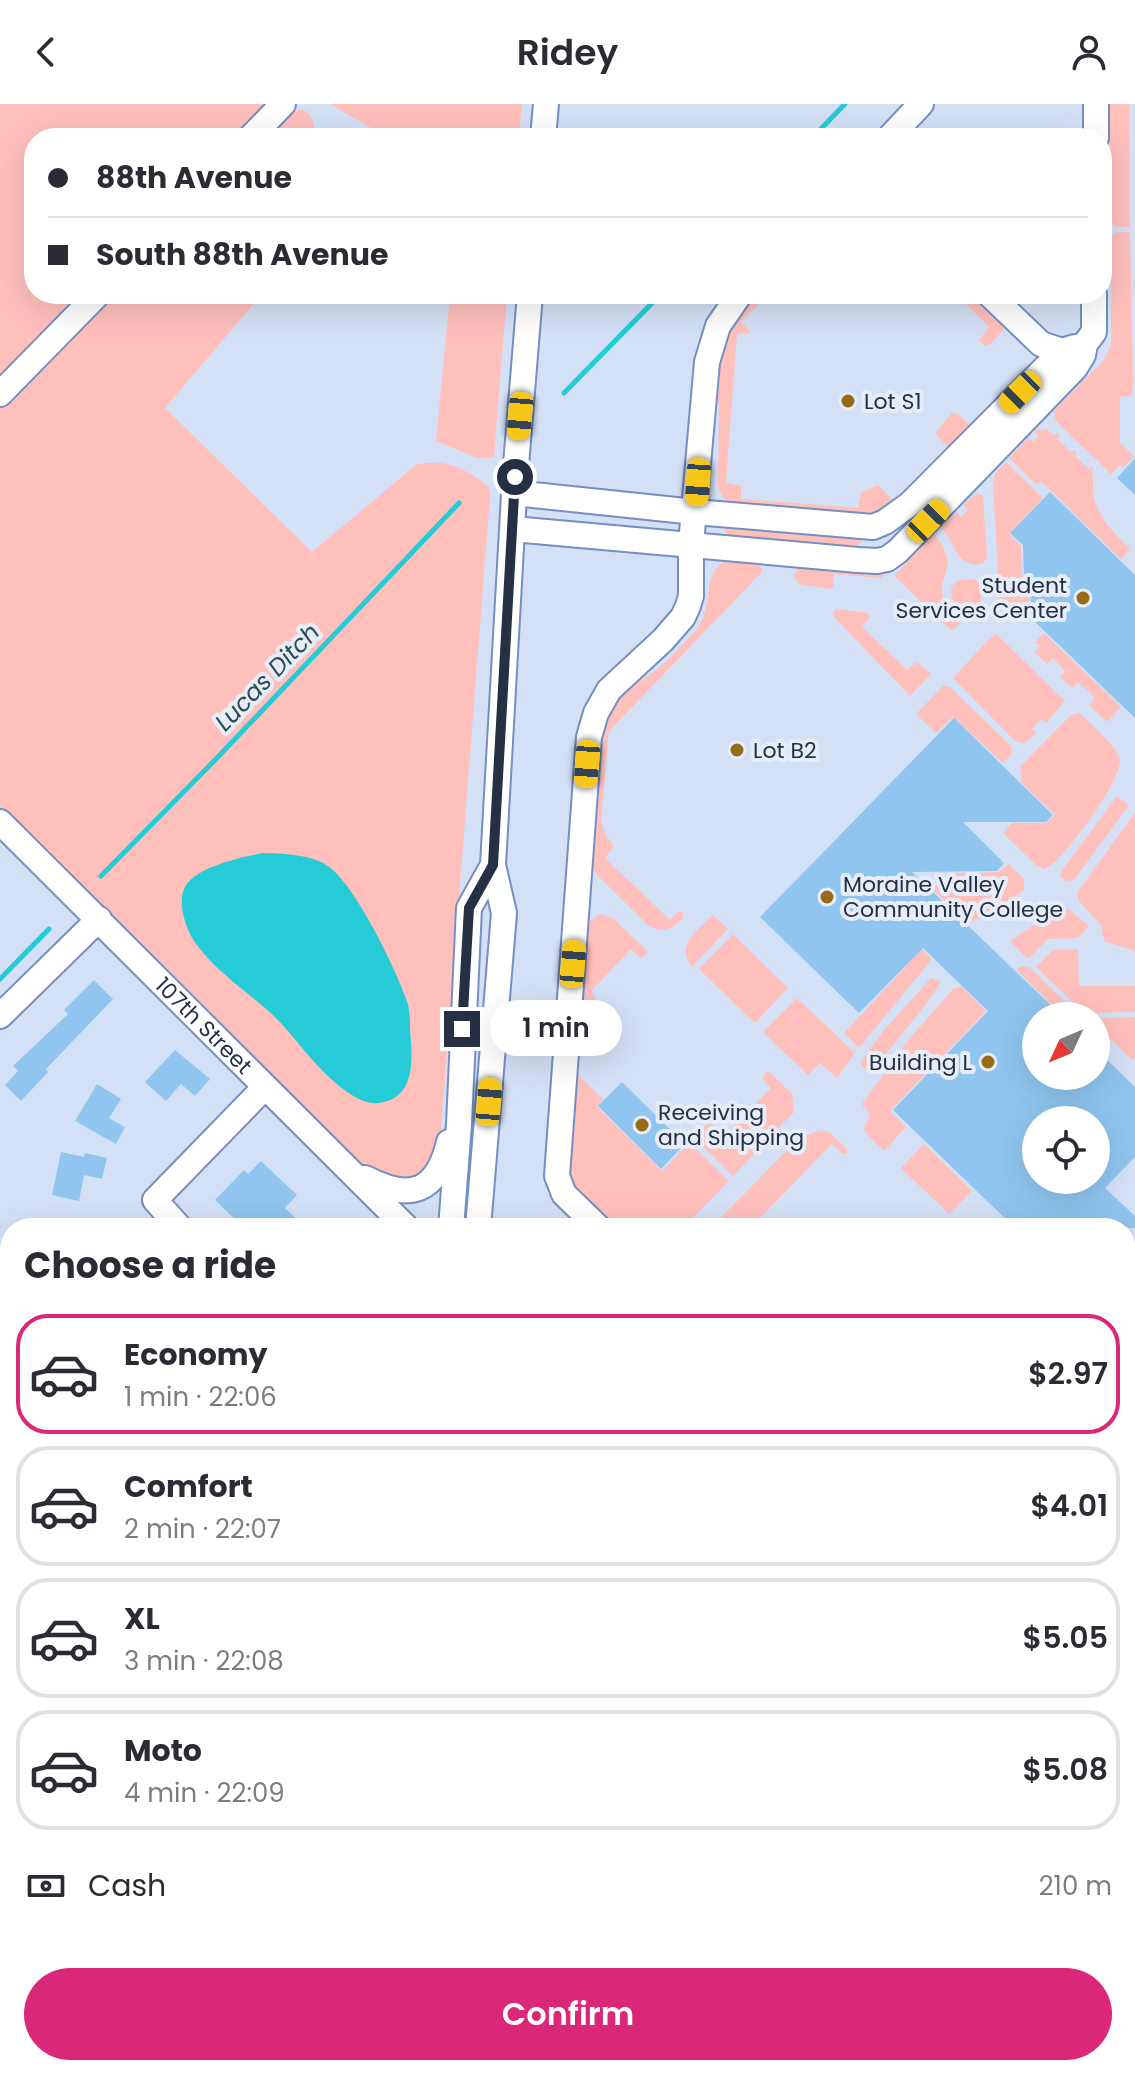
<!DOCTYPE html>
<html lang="en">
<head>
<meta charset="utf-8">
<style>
	body { margin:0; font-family:Poppins,sans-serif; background:#f2f2f3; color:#2b2b33; height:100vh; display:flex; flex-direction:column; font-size:30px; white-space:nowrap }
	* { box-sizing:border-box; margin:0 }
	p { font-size:26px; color:#7c7c81 }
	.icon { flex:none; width:44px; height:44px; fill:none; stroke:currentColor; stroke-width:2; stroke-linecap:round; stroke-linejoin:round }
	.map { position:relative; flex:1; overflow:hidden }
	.side { position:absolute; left:0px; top:1114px; width:1136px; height:858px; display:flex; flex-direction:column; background:#fff; border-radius:32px 32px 0 0; box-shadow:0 8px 32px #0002 }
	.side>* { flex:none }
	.guide { position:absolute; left:24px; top:24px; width:1088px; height:176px; border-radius:32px; box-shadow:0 8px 32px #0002; display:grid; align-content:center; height:176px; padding:0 24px; background:#fff }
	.needle { width:52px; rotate:226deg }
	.controls { position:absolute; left:1022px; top:898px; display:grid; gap:16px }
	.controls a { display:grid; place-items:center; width:88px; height:88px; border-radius:50%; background:#fff; box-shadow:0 8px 32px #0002; font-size:40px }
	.end { position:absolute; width:36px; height:36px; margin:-18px; border:10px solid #253045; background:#fff; box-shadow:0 0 0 4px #fff }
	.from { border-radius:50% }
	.bubble { position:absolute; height:56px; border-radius:28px; background:#fff; box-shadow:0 8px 32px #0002; font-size:26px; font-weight:600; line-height:56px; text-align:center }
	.car { position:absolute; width:24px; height:48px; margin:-24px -12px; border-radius:10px; box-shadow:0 0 6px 2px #0007; background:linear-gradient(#f5c518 24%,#345 0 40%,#f5c518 0 76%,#345 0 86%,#f5c518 0) }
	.guide b { display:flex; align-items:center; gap:28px; height:76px; font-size:30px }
	.guide b+b { border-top:2px solid #e1e1e2 }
	.guide i { width:20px; height:20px; background:#2b2b33 }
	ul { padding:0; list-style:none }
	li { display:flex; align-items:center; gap:24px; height:120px; margin:0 16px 12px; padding:0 8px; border:4px solid #e1e1e2; border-radius:32px }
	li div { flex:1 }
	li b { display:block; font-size:30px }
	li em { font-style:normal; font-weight:600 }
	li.active { border-color:#db2777 }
	li>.icon { width:72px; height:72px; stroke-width:1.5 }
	h2 { padding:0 24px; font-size:36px; line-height:96px }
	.pay { display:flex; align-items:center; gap:20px; height:88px; padding:0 24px; font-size:30px }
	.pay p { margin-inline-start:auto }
	.primary-button { display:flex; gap:16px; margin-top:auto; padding:16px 24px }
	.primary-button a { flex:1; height:92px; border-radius:48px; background:#db2777; color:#fff; font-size:32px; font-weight:600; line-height:92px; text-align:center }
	header { display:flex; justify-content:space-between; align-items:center; height:104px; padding:0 24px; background:#fff; font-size:36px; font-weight:600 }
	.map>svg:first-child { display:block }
	.green { fill:#ffc0bc }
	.forest { fill:#f68f8c }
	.water { fill:#25cbd6 }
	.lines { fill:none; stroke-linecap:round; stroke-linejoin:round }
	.stream { stroke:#25cbd6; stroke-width:5 }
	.building { fill:#8fc5ee; fill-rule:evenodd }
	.minor-casing { stroke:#748fc2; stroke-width:28 }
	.minor { stroke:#fff; stroke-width:24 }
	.route { stroke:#253045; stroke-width:10 }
	.poi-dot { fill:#946d16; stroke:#e7edf8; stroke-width:3 }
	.labels { text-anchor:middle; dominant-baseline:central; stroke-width:8; stroke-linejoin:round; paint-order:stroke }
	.poi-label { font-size:22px; fill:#253045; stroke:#e7edf8; text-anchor:start }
	.street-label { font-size:22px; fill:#253045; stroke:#e7edf8 }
	.water-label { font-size:24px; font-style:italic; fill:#2d4c4f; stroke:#e7edf8 }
</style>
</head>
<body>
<header><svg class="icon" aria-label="back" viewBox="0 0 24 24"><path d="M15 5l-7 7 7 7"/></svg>Ridey<svg class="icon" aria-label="person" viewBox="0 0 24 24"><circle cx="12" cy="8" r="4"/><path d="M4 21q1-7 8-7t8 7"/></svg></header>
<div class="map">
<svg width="1135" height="1971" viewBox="0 0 1135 1971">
	<rect width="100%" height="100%" fill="#d4e0f6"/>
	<path class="green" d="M0,0H267L234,34H34V190H84L0,276Z
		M330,0H522L519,34H388Z
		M1109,0H1129L1130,123H1116L1111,117Z
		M301,5C314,10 314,21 316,34H265L291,8Z
		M1117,128H1130L1133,280L1132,291L1120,293V339L1134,352L1123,364L1120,361L1111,370L1054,315L1056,312L1053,308L1103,257L1111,241V133Z
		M110,190H262L165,304L312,448L416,361C443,353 467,365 488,382L490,393L440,1039L437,1060L415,1078L375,1069L358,1058L0,702V303Z
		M450,190H507L494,353L477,354L436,337Z
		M755,190H769L741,218L751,229L737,230L726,378L741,382V395L858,404L861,389L878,381L897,400L876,410L864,411L733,401L723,394L718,384L719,300L715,287L716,265L734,217Z
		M956,190H975L1000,215L1004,225L991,240L985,242L979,237L989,223Z
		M952,309L958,310L971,322L950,345L935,329Z
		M1038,324L1042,327L1045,324L1054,331L1057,329L1060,331L1057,335L1071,348L1074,346L1077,349L1075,352L1089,365L1091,362L1094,365L1092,368C1094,375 1092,384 1094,393C1099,415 1114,429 1130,445L1121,455L1041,377L1037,381L1009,354L1028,334L1033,338L1038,332L1034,328Z
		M1006,358L1043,394L1009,429L1021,442L1022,474L1029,475L1030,506L1004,507L1000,502L993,379L995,370Z
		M977,389L983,392L987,454L982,460C957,464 956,440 941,423L957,408L961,413L968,406L963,401Z
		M728,423L859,433L862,438L857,442L728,432L724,427Z
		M934,430C963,466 935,467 944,497C947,506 954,511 959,518L957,523L951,526L894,472Z
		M729,455L760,459L762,468L609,627L601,717L606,732L614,742L605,754L670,816L678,808H683V814C672,825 662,830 648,821L596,770L591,761L603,626C615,584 633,586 663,560C671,554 678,545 685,538C692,530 699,523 703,514C712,492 703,466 729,455Z
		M798,462L877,465L884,470L881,474L834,470L833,483L830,485L799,480L794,473Z
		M959,476L974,475L981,480V510L977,514H970L952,495L951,483Z
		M836,505L868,509L870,513L862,523L907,566L917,558L931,570L910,592L834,513L833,508Z
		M1044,529L1121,603L1107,618L1089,601L1095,594L1078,578L1072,584L1060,573L1065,567L1053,554L1047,560L1034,548L1040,542L1035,538Z
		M996,530L1065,597L1046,619L1041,615L1032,625L1036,629L1024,640L1015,637L953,574L991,533Z
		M943,582L950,583L1012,643L1011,651L1003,659L953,613L936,629L916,610Z
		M1079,609C1089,617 1117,643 1120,655C1124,673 1061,761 1044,765L1037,762L1003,729L1012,719H1046L1055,711L1020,677L1022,675L1020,663L1071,611Z
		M1117,692L1129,701L1074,776L1065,777L1060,772L1061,768Z
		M1135,709V847L1104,837L1101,821L1079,797L1077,789Z
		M1009,760L1024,775V786L986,813L969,817L960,811L925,778L928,775L936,782L948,769L998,768Z
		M1066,803L1089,822L1078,834L1048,835L1028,855L1010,837L1058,805Z
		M600,810L613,814L646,846L647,850L640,854L631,845L591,887C604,903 597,920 582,933L578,922L586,825L590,817Z
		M713,811L728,825L692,863C674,842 699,825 713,811Z
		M906,829L932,855L859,944L844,929L910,858L894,842Z
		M733,830L788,884L755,919L699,865Z
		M1078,845L1079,882H1135V908L1084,909L1036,863L1053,846Z
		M1020,863H1029L1080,912H1064L1016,866Z
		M931,874L940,878C938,888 881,955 870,970L860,959L884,926Z
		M962,883L986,907L890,1007L906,1023L884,1047L863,1026L870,1011L862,1000L909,935L954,884Z
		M797,894L855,949L837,974L820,959L808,971L763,928Z
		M1135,913V954L1133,957L1096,921V914Z
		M575,968L603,995L597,1003L662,1067L690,1039L729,1077L683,1124H610L576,1090L568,1074Z
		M766,968L771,969L792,990L794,1008L733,1072L693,1033L704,1022L712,1020L725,1031L771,984L763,975Z
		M821,1026L829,1028L847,1045V1049L843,1050L832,1040L750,1124H711L799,1034Z
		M924,1040L972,1087L949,1110L901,1064Z
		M1126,1852L1135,1860V1971H0V1863L10,1854V1962H1126Z"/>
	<path class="forest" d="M83,1962H432L431,1971H92Z"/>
	<path class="water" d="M264,749C286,750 316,750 333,766C359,790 395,863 407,897C410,906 410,918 410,927C413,956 415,996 378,999C362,1001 342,985 331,975C311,957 296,935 278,916C251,889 211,866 191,832C185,820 178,799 184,785C193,763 242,753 264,749Z"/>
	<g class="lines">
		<path class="stream" d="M812,34L845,0
			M564,289L661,190
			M101,772L217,654L459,399
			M0,875L49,825"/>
	</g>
	<path class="building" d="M1135,354V391L1117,374Z
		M1050,388L1135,471V614L1031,514L1030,474H1024L1023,441L1010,429Z
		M954,614L1053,711L1046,718H963L1004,759L997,767L912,768L1062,912H1036V972H1096V945L1135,983V1053L1105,1084L1135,1112V1124H1015L893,1006L988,907L923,844L859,909L760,813ZM1036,1016H1096V1076H1036Z
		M94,876L113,895L46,965L48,968L21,997L5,981L18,967L13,962L68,910L64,906Z
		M175,946L210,975L195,992L181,980L166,997L145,978Z
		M622,978L685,1040L661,1065L598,1002Z
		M97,980L121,995L109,1014L125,1023L116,1040L75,1017Z
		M61,1048L84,1053L85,1049L107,1054L102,1075L84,1071L79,1097L52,1091Z
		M261,1057L297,1091L285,1104L306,1124H244L215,1096L244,1066L248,1070Z"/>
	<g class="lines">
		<defs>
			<g id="minor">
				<path d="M250,34L283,0"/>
				<path d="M543,34L546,0"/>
				<path d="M889,34L921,0"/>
				<path d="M1096,34V0"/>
				<path d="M989,190L1041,240L1062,247L1075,243"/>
				<path d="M0,290L98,190"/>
				<path d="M514,389L695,408L873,423L885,418L910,400L1062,247"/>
				<path d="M513,425L858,456L877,457L887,455L898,447L1075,264L1083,251L1085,240L1094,228V190"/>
				<path id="s1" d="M0,718L407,1124"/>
				<path d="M0,912L99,815"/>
				<path d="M365,1074C411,1098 437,1088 449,1038"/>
				<path d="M180,1124L155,1096L265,983"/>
				<path d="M451,1124L459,1020L469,804L493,761"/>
				<path d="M478,1124L504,809L493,761L515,373L530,190"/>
				<path d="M599,1124L564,1090L557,1072L589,633L596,609L609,586L663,536L683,513L688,502L691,492V440L707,258L718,222L740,190"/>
				<path d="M0,1288L10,1298"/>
				<path d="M0,1437L10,1426"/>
				<path d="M1126,1647L1135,1656"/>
				<path d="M1126,1821L1135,1829"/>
				<path d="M0,1845L10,1835"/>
			</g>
		</defs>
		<use href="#minor" class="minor-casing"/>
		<use href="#minor" class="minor"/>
	</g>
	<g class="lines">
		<path class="route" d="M462,925L469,804L493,761L515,373"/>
	</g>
	<g class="poi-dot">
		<circle cx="848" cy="297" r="8"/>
		<circle cx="1083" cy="494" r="8"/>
		<circle cx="737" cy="646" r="8"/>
		<circle cx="827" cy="793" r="8"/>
		<circle cx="988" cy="958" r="8"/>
		<circle cx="642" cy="1021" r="8"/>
	</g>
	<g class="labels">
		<g class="poi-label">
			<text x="864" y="297">Lot S1</text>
			<text x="1067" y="481" text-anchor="end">Student<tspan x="1067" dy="25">Services Center</tspan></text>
			<text x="753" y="646">Lot B2</text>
			<text x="843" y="780">Moraine Valley<tspan x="843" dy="25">Community College</tspan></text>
			<text x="972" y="958" text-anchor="end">Building L</text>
			<text x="658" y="1008">Receiving<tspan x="658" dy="25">and Shipping</tspan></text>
		</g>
		<g class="street-label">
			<text stroke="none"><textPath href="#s1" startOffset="288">107th Street</textPath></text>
		</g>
		<g class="water-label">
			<text transform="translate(267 573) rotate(-46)">Lucas Ditch</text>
		</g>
	</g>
</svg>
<div class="controls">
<a><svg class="needle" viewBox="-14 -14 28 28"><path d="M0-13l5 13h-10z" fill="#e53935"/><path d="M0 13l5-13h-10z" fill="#7c7c81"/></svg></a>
<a><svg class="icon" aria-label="locate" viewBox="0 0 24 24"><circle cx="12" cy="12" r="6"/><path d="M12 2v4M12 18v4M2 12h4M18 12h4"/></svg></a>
</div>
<i class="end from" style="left:515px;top:373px"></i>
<i class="end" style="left:462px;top:925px"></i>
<div class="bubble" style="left:490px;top:896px;width:132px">1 min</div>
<i class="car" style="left:1020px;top:288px;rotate:225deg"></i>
<i class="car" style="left:520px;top:312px;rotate:185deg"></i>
<i class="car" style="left:698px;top:378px;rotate:184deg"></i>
<i class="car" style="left:928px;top:417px;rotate:44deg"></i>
<i class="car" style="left:587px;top:660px;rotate:184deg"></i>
<i class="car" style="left:573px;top:860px;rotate:5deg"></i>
<i class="car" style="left:489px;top:998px;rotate:5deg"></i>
<div class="guide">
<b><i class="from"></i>88th Avenue</b>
<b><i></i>South 88th Avenue</b>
</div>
<section class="side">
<h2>Choose a ride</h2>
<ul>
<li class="active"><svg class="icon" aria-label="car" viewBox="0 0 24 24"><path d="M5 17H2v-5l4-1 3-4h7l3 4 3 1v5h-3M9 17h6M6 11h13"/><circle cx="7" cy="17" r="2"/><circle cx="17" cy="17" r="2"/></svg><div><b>Economy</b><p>1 min · 22:06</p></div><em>$2.97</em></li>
<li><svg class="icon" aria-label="car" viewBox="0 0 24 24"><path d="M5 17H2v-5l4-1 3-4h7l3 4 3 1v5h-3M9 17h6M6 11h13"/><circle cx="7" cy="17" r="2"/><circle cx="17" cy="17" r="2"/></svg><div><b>Comfort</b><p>2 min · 22:07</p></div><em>$4.01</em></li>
<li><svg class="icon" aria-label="car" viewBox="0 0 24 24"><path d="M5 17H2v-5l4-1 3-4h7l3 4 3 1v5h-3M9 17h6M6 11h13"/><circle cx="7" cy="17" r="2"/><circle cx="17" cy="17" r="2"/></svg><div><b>XL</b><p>3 min · 22:08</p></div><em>$5.05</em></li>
<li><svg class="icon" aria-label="car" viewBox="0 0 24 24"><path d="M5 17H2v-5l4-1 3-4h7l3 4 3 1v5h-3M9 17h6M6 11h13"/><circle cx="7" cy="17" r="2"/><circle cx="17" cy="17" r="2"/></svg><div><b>Moto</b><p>4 min · 22:09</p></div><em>$5.08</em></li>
</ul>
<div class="pay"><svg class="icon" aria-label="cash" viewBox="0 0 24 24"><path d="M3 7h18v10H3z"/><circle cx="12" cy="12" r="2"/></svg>Cash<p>210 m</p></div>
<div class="primary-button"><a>Confirm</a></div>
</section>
</div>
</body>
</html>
